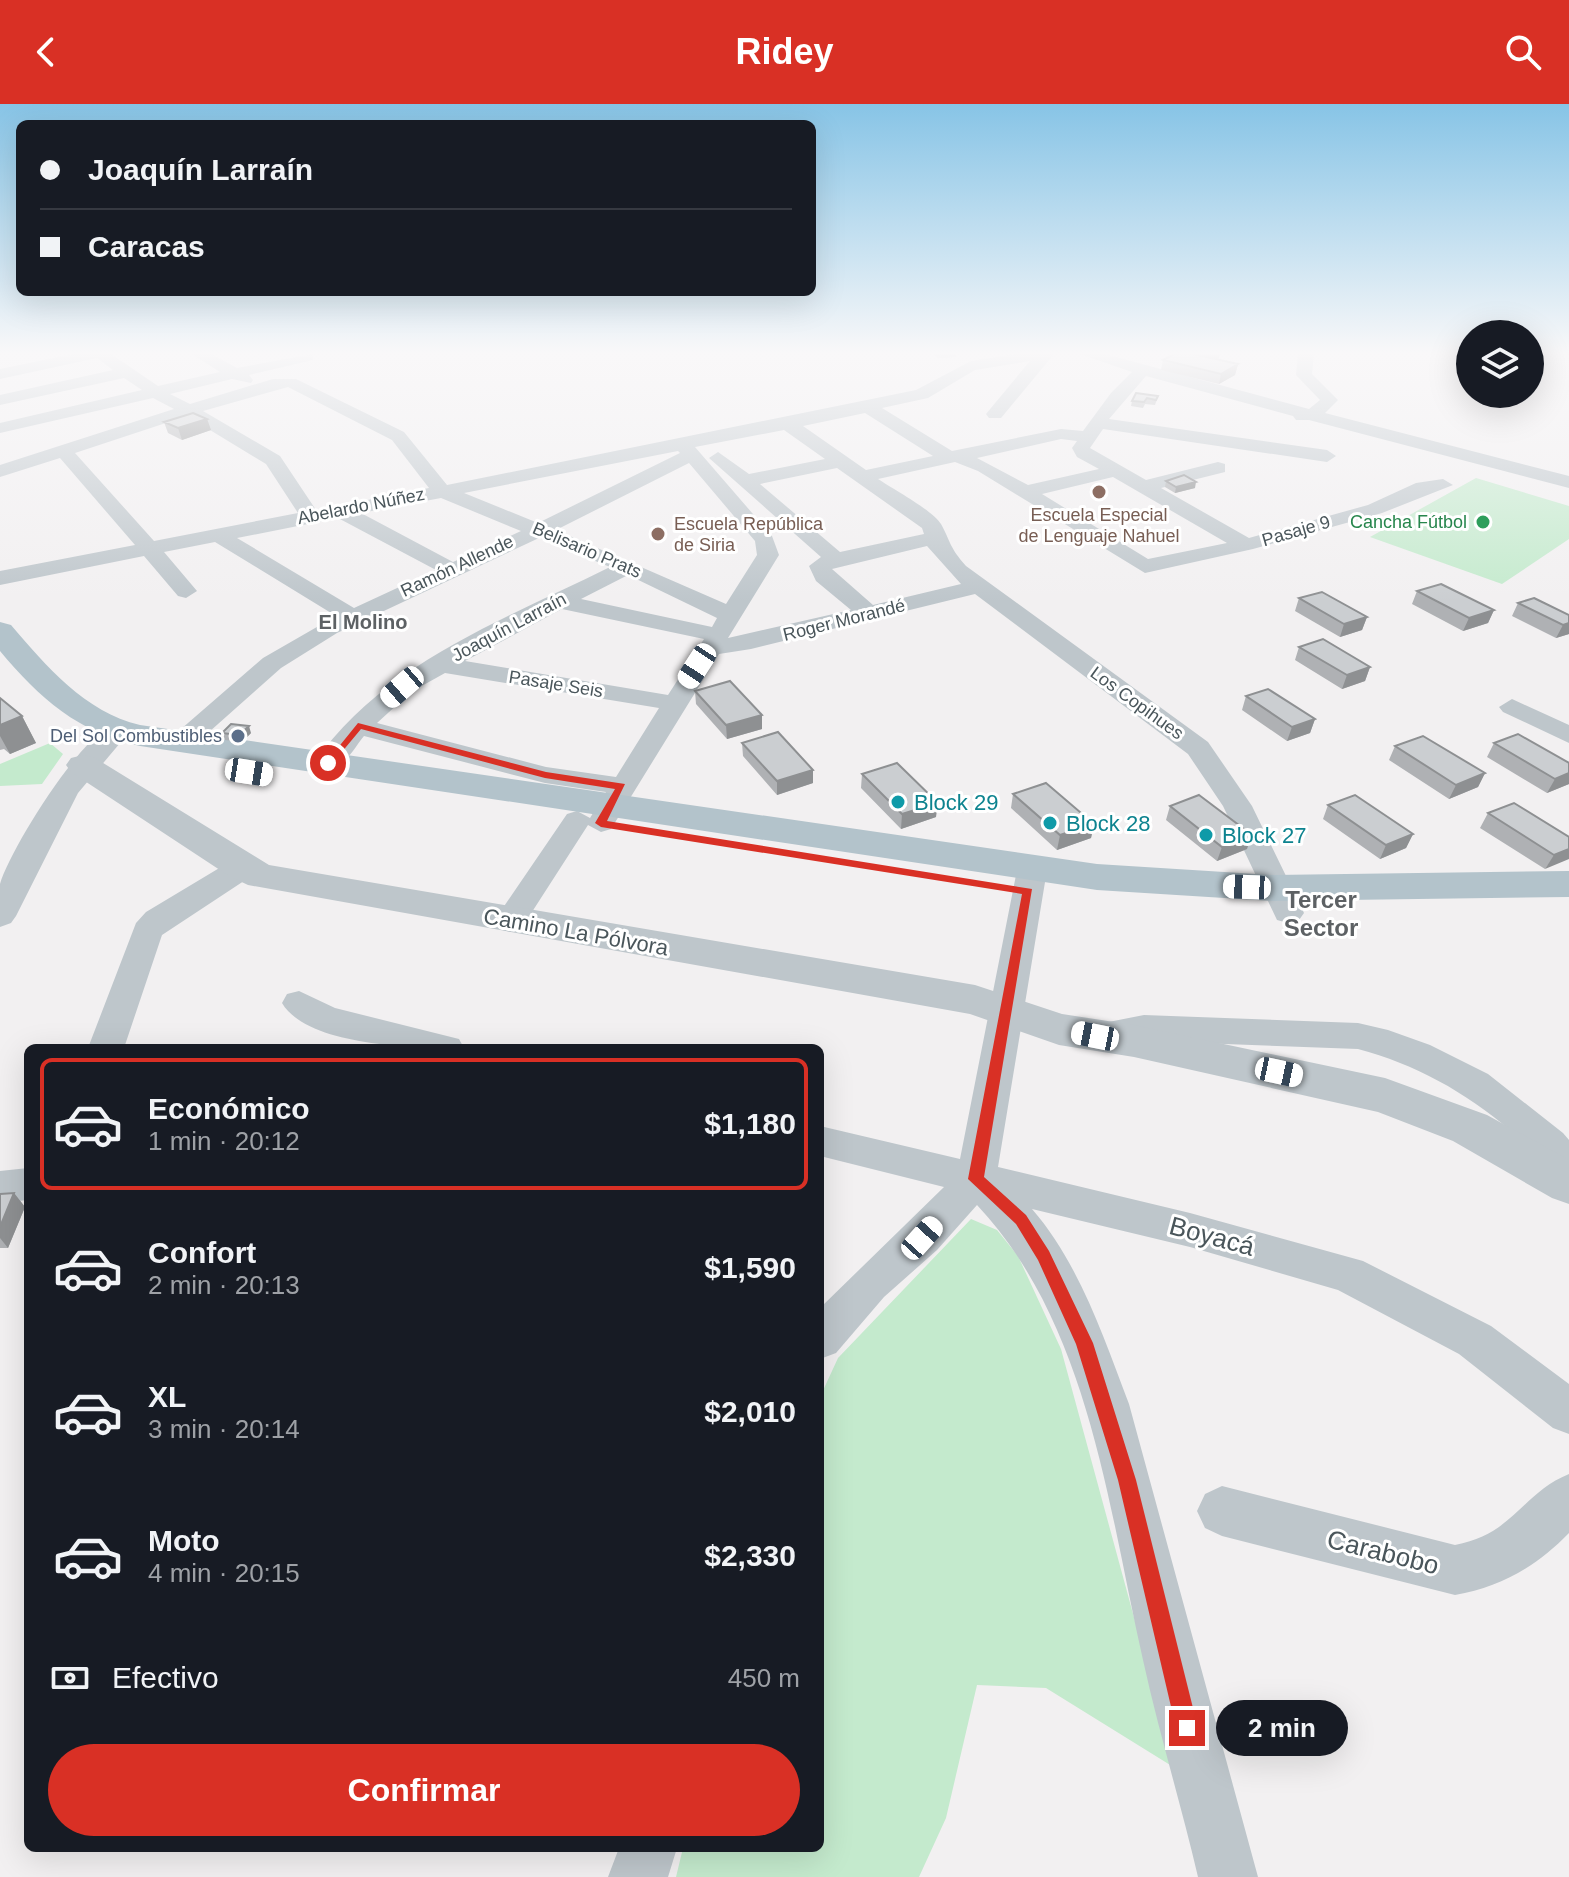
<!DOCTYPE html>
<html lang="es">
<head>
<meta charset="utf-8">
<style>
	body { margin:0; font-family:Arial,sans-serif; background:#20242c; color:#f1f3f6; height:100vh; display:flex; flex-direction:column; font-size:30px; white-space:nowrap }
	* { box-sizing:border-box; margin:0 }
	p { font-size:26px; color:#9ea1a6 }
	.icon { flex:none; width:44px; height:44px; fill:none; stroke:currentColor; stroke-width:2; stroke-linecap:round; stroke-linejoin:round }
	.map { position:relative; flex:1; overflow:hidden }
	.drawer { position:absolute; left:24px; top:940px; width:800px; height:808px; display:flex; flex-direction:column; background:#171b24; border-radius:12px; box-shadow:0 8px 32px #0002 }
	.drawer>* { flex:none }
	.banner { position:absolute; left:16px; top:16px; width:800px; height:176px; border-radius:12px; box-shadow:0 8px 32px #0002; display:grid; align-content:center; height:176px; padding:0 24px; background:#171b24 }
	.tools { position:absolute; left:1456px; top:216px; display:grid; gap:16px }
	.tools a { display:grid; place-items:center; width:88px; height:88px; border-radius:50%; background:#171b24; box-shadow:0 8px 32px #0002; font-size:40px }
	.end { position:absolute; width:36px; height:36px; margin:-18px; border:10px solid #d93025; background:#fff; box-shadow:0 0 0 4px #fff }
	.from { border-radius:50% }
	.bubble { position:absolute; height:56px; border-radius:28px; background:#171b24; box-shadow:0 8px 32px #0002; font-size:26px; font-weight:700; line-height:56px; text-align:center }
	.car { position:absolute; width:24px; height:48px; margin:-24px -12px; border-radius:10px; box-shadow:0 0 6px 2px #0007; background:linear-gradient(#fff 24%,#345 0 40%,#fff 0 76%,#345 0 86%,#fff 0) }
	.banner b { display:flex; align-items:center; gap:28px; height:76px; font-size:30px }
	.banner b+b { border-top:2px solid #363941 }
	.banner i { width:20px; height:20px; background:#f1f3f6 }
	ul { padding:14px 0 0; list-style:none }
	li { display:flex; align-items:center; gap:24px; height:132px; margin:0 16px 12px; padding:0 8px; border:4px solid transparent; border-radius:12px }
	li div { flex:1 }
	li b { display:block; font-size:30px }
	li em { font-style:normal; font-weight:700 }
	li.active { border-color:#d93025 }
	li>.icon { width:72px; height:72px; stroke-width:1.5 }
	.pay { display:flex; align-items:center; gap:20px; height:88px; padding:0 24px; font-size:30px }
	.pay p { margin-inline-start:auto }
	.action { display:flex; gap:16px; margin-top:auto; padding:16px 24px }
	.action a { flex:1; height:92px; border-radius:48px; background:#d93025; color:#fff; font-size:32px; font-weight:700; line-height:92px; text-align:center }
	header { display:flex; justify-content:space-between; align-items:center; height:104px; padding:0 24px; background:#d93025; color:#fff; font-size:36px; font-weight:700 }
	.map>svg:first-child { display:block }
	.green { fill:#c4eacd }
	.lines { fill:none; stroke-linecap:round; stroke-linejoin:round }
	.minor { fill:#bec6cb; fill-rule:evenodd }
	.tertiary { fill:#bec6cb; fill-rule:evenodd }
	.primary { fill:#b3c3cb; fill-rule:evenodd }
	.wall { fill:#afb1b4 }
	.shaded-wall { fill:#8e9092 }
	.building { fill:#cbced1; stroke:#8e9092; stroke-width:2 }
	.route { fill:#d93025 }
	.education-dot { fill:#8d6e63; stroke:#fff; stroke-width:3 }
	.leisure-dot { fill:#2e9e5b; stroke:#fff; stroke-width:3 }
	.service-dot { fill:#5c6f8a; stroke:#fff; stroke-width:3 }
	.culture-dot { fill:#0f9aa8; stroke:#fff; stroke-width:3 }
	.labels { text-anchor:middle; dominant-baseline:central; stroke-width:6; stroke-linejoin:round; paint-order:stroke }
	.far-street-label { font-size:18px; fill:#4a565b; stroke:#fff }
	.far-education-label { font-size:18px; fill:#785e54; stroke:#fff }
	.far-leisure-label { font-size:18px; fill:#27864d; stroke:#fff; text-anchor:end }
	.far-service-label { font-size:18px; fill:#4e5e75; stroke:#fff; text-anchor:end }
	.far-neighbourhood-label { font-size:20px; font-weight:bold; fill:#5d6164; stroke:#fff }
	.culture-label { font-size:22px; fill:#0d838f; stroke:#fff; text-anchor:start }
	.street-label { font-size:22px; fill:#4a565b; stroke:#fff }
	.neighbourhood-label { font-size:24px; font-weight:bold; fill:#5d6164; stroke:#fff }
	.near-street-label { font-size:26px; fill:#4a565b; stroke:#fff }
</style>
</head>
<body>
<header><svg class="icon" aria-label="back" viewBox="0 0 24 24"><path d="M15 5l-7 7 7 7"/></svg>Ridey<svg class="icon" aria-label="search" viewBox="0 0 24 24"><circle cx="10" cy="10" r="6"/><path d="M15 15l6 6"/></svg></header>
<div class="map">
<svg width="1569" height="1773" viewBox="0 0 1569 1773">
	<rect width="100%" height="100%" fill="#f2f0f1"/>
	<path class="green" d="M1476,374L1569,402V435L1502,480L1370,433Z
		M50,639L63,650L42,680L0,682V660Z
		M971,1115L997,1126L1018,1152L1061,1245L1175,1664L1046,1584L977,1581L946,1714L919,1773H676L683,1744H820V1293L838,1254Z"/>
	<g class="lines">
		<path class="minor" d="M73,250H111L158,282L220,268L192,250H211L237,264L313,250V256L249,271L253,276L251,279L232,275L170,290L190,300L273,275H296L404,328L447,381L916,286L971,257L1016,250H1054L1001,314H989L986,310L1030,257L975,266L928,294L882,304L952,347L1061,325L1083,327L1111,289L1132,268L1080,250H1105L1309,305L1320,296L1296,271L1298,250H1314L1312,270L1338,296L1325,309L1569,372V384L1309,316H1296L1293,312L1146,272L1109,315L1327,346L1336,352L1327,358L1103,325L1090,344L1146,376L1218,358L1225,360V368L1161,384L1249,434L1368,401L1416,379L1443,375L1453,381L1382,409L1253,445L1145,469L978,367L955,358L878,375C893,385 932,406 941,420C951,438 949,443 966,462L1208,638L1252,702L1304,809L1299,816L1288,819L1277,816L1223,702L1188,650L975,490L751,545L719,550L611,725L601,728L588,721L521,825L510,828L499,825L494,817L567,710L577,707L590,714L606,688L545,679L364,632C351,648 341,671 318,665L314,659C383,559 506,515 610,463L539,434L337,529L281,564L191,644H173L169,638L173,632L263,554L336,512L215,438L164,448L197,487L186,494L178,492L144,452L0,481V467L135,441L60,354L0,373V361L174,305L153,294L0,329V319L142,286L124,274L0,301V291L113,266L97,254L0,275V265ZM288,283L392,336L429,384L316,406L280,352L203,307ZM865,309L933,352L866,366L803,322ZM187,312L266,360L298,409L154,437L75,349ZM784,326L825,355L749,370L718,348L709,354L821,453L809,462L816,477L851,506L728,534L779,451L772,432L695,343ZM1061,335L1077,337L1072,344L1077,353L1099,365L1028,381L977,354ZM678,347L680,349L538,419L464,389ZM689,359L755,437L757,451L726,500L556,426ZM837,364L922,424L924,430L840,448L760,380ZM1113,373L1227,439L1148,455L1042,390ZM441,394L521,427L453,458L361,409ZM338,414L436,466L354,504L237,434ZM927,442L961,480L873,501L832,465ZM628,471L717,514L712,523L581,495ZM562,505L704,535L668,591L465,557ZM445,569L659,604L616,673L546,663L377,619L411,588Z
			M1512,595L1569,621V639L1503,608L1499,603Z
			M118,618L127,620L131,626L78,689L16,812L11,819L0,823C0,810 0,792 0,780C10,745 84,626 118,618Z
			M242,754L253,757L257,764L253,771L162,831L124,944H88L136,819L146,808L231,757Z
			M1032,756L1043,759L1047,766L998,1063L1190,1109L1363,1157L1491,1222L1569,1280V1330L1553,1324L1459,1250L1338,1186L1190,1143L1032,1105C1079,1159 1104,1234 1129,1300L1258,1773H1198C1181,1700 1159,1629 1143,1556C1108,1402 1089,1220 977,1101L937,1146L884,1193L836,1249L820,1255V1204L944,1083L820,1052V1022L960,1055L1017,766L1021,759Z
			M299,887L335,904L459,935L464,944C418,944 308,943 282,899L287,890Z
			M1144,911L1358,919L1388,926L1430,941L1488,970L1563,1029L1569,1036V1079C1545,1071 1530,1043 1510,1026C1465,988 1415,960 1358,945L1144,937L1100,944L1088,940L1082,931L1088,922Z
			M28,1064V1096L0,1099V1067Z
			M1569,1370V1429C1537,1462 1501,1483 1455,1491L1222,1432L1205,1424L1197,1407L1205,1390L1222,1382L1455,1441C1514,1430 1522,1389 1569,1370Z
			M619,1744H677L668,1773H608Z"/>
		<path class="tertiary" d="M83,651L95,654L269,761L975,881L1062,910L1134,921L1385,974L1487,1011L1569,1056V1100L1552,1094L1453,1037L1378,1008L1134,953L1059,941L970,910L248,781L229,772L71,668L66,661L71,654Z"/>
		<path class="primary" d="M0,518L11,521C46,562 85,608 140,621L1097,760L1274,771L1569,767V793L1274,797L1097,786L140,642C79,629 39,594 0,547Z"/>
	</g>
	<path class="wall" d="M934,250H956V253L938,254Z
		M1174,250H1220L1218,256L1238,260L1235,271L1219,280L1161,266L1163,256Z
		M1158,292L1155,301L1145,300L1143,304L1131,302L1132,297Z
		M207,315L211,326L182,336L168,329L164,318Z
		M1166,377L1195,384L1175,389L1165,383Z
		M1417,487L1494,506L1488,519L1463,527L1412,500Z
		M1299,494L1367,513L1362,526L1340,533L1295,507Z
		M1518,499L1569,511V530L1556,534L1512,512Z
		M1299,543L1370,563L1365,577L1342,585L1295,556Z
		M695,587L762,625L727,635L696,600Z
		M1246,592L1315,615L1310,629L1287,637L1242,606Z
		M0,594L22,612L36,639L10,650L4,645L0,646Z
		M222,629H251L242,638L225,636Z
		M742,639L813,666V679L777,691L743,652Z
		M1494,639L1569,659V680L1547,689L1487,653Z
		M1395,642L1485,669L1478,683L1449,695L1389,656Z
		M862,670L936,713L901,725L861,684Z
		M1013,690L1094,720L1091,734L1057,746L1011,704Z
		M1328,701L1413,730L1406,744L1380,755L1323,715Z
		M1170,702L1247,745L1217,757L1166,716Z
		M1488,709L1569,733L1545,765L1480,724Z
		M14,1089L25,1103L8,1144H0V1090Z"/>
	<path class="shaded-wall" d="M1212,250H1220L1218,256L1207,261L1210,251Z
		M1238,260L1235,271L1219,280L1221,270Z
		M207,315L211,326L182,336L178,324Z
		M1196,378L1195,384L1175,389L1176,383Z
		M1494,506L1488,519L1463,527L1469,514Z
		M1367,513L1362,526L1340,533L1344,520Z
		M1569,519V530L1556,534L1563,521Z
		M1370,563L1365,577L1342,585L1347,571Z
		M762,611V625L727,635L726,621Z
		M22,612L36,639L10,650L0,632V621Z
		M1315,615L1310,629L1287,637L1292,623Z
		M249,622L251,629L242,638L239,631Z
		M813,666V679L777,691V677Z
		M1485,669L1478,683L1449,695L1456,681Z
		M1569,669V680L1547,689L1555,675Z
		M938,699L936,713L901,725L902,710Z
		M1094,720L1091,734L1057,746L1060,731Z
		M1413,730L1406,744L1380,755L1386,741Z
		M1252,731L1247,745L1217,757L1222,743Z
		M1569,745V755L1545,765L1554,751Z
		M14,1089L25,1103L8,1144L0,1134V1123Z"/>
	<path class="building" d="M1174,250H1193L1238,260L1221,270L1163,256Z
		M1136,289L1158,292L1156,296L1147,294L1144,298L1132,297Z
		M193,309L207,315L178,324L164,318Z
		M1184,371L1196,378L1176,383L1166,377Z
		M1441,480L1494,506L1469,514L1417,487Z
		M1322,488L1367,513L1344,520L1299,494Z
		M1534,494L1569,511V519L1563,521L1518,499Z
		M1323,535L1370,563L1347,571L1299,543Z
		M730,577L762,611L726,621L695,587Z
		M1268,585L1315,615L1292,623L1246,592Z
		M0,594L22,612L0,621Z
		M231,620L249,622L239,631L222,629Z
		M778,628L813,666L777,677L742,639Z
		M1518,630L1569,659V669L1555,675L1494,639Z
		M1423,632L1485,669L1456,681L1395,642Z
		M897,659L938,699L902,710L862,670Z
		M1046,679L1094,720L1060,731L1013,690Z
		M1199,691L1252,731L1222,743L1170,702Z
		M1355,691L1413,730L1386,741L1328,701Z
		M1514,699L1569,733V745L1554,751L1488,709Z
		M14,1089L0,1123V1090Z"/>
	<linearGradient id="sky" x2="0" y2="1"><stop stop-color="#87c4e6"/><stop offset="0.5" stop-color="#f9f8f9"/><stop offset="1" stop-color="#f9f8f9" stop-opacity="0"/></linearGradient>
	<rect width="1569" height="498" fill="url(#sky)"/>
	<path class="route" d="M358,619L546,668L625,680L607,717L1032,785L984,1073L1026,1111L1049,1147L1093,1239L1136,1376L1198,1624L1194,1631L1187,1634L1180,1631L1176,1624L1118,1376L1076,1240L1038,1156L1016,1120L968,1075L1022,790L601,723L595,719L615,685L545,674L361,625L331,661H324Z"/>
	<g class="education-dot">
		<circle cx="1099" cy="388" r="8"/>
		<circle cx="658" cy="430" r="8"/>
	</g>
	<circle class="leisure-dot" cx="1483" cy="418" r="8"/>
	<circle class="service-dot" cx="238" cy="632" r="8"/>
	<g class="culture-dot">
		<circle cx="898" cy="698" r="8"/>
		<circle cx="1050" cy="719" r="8"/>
		<circle cx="1206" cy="731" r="8"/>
	</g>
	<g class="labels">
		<g class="far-street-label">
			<text transform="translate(361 402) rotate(-11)">Abelardo Núñez</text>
			<text transform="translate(1296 427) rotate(-16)">Pasaje 9</text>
			<text transform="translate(587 446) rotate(23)">Belisario Prats</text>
			<text transform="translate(457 462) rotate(-25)">Ramón Allende</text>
			<text transform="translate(844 516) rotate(-14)">Roger Morandé</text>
			<text transform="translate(509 523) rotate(-28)">Joaquín Larraín</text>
			<text transform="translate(556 580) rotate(9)">Pasaje Seis</text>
			<text transform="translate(1137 599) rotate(36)">Los Copihues</text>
		</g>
		<g class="far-education-label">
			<text x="1099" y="411">Escuela Especial<tspan x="1099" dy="21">de Lenguaje Nahuel</tspan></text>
			<text x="674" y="420" text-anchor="start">Escuela República<tspan x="674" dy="21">de Siria</tspan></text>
		</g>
		<g class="far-leisure-label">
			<text x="1467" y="418">Cancha Fútbol</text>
		</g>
		<g class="far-service-label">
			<text x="222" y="632">Del Sol Combustibles</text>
		</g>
		<g class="far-neighbourhood-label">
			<text x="363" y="518">El Molino</text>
		</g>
		<g class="culture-label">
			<text x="914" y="698">Block 29</text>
			<text x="1066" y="719">Block 28</text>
			<text x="1222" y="731">Block 27</text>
		</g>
		<g class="street-label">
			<text transform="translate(576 828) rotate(10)">Camino La Pólvora</text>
		</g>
		<g class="neighbourhood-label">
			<text x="1321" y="795">Tercer<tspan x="1321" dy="28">Sector</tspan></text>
		</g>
		<g class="near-street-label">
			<text transform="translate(1212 1132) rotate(15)">Boyacá</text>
			<text transform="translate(1383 1448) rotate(14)">Carabobo</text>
		</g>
	</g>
</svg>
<div class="tools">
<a><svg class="icon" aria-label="layers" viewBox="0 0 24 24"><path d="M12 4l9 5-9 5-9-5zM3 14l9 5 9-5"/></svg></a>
</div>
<i class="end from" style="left:328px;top:659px"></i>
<i class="end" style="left:1187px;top:1624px"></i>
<div class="bubble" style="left:1216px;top:1596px;width:132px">2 min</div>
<i class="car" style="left:697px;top:562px;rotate:213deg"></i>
<i class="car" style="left:402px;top:583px;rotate:229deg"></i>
<i class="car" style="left:249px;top:668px;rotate:99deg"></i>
<i class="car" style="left:1247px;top:783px;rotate:272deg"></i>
<i class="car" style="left:1095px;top:932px;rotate:281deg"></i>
<i class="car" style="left:1279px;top:968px;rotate:102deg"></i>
<i class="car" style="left:922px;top:1134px;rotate:42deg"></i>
<div class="banner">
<b><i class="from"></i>Joaquín Larraín</b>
<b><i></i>Caracas</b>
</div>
<section class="drawer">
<ul>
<li class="active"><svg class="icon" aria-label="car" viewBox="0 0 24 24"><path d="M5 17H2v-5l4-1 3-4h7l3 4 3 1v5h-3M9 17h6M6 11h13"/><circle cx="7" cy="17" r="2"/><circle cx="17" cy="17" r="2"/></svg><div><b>Económico</b><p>1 min · 20:12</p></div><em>$1,180</em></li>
<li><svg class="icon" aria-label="car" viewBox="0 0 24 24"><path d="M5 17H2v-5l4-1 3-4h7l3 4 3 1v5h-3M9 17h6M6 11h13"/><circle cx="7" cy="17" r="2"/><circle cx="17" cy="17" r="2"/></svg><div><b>Confort</b><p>2 min · 20:13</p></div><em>$1,590</em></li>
<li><svg class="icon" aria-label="car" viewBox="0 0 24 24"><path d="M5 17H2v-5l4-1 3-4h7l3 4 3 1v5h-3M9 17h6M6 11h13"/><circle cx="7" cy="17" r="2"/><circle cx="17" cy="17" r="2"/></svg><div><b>XL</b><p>3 min · 20:14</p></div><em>$2,010</em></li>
<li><svg class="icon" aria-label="car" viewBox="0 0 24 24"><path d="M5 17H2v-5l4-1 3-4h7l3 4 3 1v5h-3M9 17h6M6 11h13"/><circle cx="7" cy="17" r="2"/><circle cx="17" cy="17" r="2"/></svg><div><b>Moto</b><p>4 min · 20:15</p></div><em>$2,330</em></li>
</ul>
<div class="pay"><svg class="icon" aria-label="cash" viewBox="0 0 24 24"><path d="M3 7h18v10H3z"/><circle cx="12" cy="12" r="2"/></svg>Efectivo<p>450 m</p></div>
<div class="action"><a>Confirmar</a></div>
</section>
</div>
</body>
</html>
